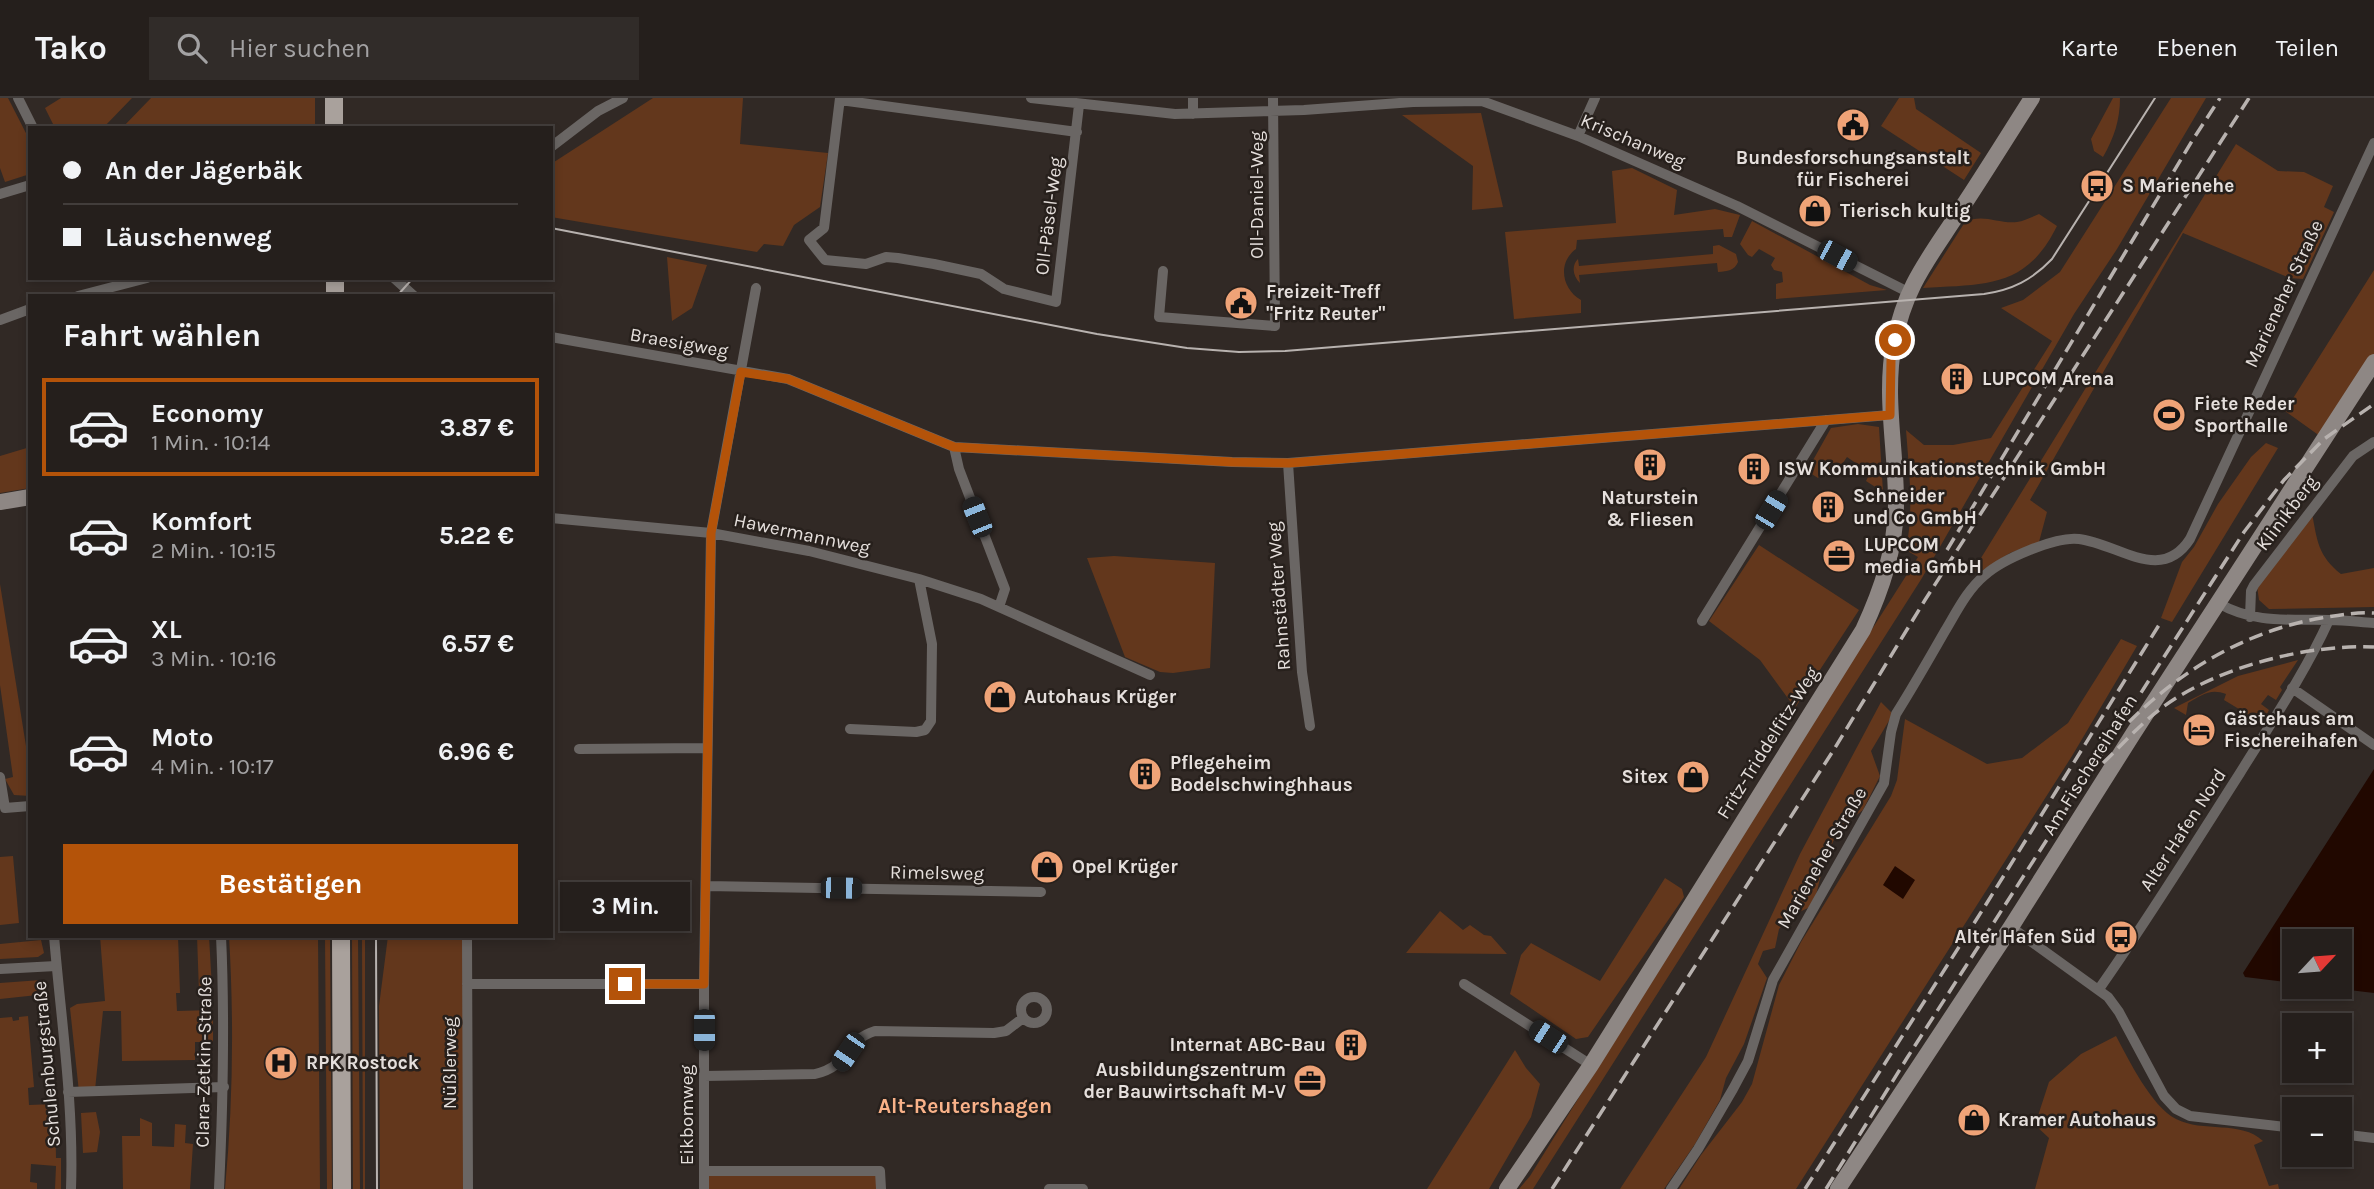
<!DOCTYPE html>
<html lang="de">
<head>
<meta charset="utf-8">
<style>
	body { margin:0; font-family:Karla,sans-serif; background:#312c29; color:#f1f3f6; height:100vh; display:flex; flex-direction:column; font-size:26px; white-space:nowrap }
	* { box-sizing:border-box; margin:0 }
	p { font-size:23px; color:#a3a2a3 }
	.icon { flex:none; width:38px; height:38px; fill:none; stroke:currentColor; stroke-width:2; stroke-linecap:round; stroke-linejoin:round }
	.map { position:relative; flex:1; overflow:hidden }
	.sheet { position:absolute; left:28px; top:196px; width:525px; height:644px; display:flex; flex-direction:column; background:#251f1c; border-radius:0px; box-shadow:0 4px 10px #0003,0 0 0 2px #423d3b }
	.sheet>* { flex:none }
	.top-card { position:absolute; left:28px; top:28px; width:525px; height:154px; border-radius:0px; box-shadow:0 4px 10px #0003,0 0 0 2px #423d3b; display:grid; align-content:center; height:154px; padding:0 35px; background:#251f1c }
	.needle { width:46px; rotate:64deg }
	.fabs { position:absolute; left:2282px; top:831px; display:grid; gap:14px }
	.fabs a { display:grid; place-items:center; width:70px; height:70px; border-radius:0px; background:#251f1c; box-shadow:0 4px 10px #0003,0 0 0 2px #423d3b; font-size:35px }
	.end { position:absolute; width:32px; height:32px; margin:-16px; border:9px solid #b45309; background:#fff; box-shadow:0 0 0 4px #fff }
	.from { border-radius:50% }
	.bubble { position:absolute; height:49px; border-radius:0px; background:#251f1c; box-shadow:0 4px 10px #0003,0 0 0 2px #423d3b; font-size:23px; font-weight:700; line-height:49px; text-align:center }
	.car { position:absolute; width:21px; height:42px; margin:-21px -10px; border-radius:9px; box-shadow:0 0 5px 2px #0007; background:linear-gradient(#222 24%,#8ab4d8 0 40%,#222 0 76%,#8ab4d8 0 86%,#222 0) }
	.top-card b { display:flex; align-items:center; gap:24px; height:66px; font-size:26px }
	.top-card b+b { border-top:2px solid #423d3b }
	.top-card i { width:18px; height:18px; background:#f1f3f6 }
	ul { padding:0; list-style:none }
	li { display:flex; align-items:center; gap:21px; height:98px; margin:0 14px 10px; padding:0 21px; border:4px solid transparent; border-radius:0px }
	li div { flex:1 }
	li b { display:block; font-size:26px }
	li em { font-style:normal; font-weight:700 }
	li.selected { border-color:#b45309 }
	li>.icon { width:63px; height:63px; stroke-width:1.5 }
	h2 { padding:0 35px; font-size:32px; line-height:84px }
	.action { display:flex; gap:14px; margin-top:auto; padding:14px 35px }
	.action a { flex:1; height:80px; border-radius:0px; background:#b45309; color:#fff; font-size:28px; font-weight:700; line-height:80px; text-align:center }
	header { display:flex; align-items:center; gap:42px; box-sizing:border-box; height:98px; padding:0 35px; background:#251f1c; border-bottom:2px solid #423d3b }
	header strong { font-size:33px }
	nav { display:flex; gap:38px; margin-inline-start:auto; font-size:24px }
	.search { width:490px; height:63px; background:#312c29; display:flex; align-items:center; gap:18px; box-sizing:border-box; padding:0 24px; border-radius:0px; color:#a3a2a3; font-size:26px }
	.map>svg:first-child { display:block }
	.green { fill:#63371c }
	.water { fill:#210800 }
	.lines { fill:none; stroke-linecap:round; stroke-linejoin:round }
	.street { stroke:#6a6664; stroke-width:10 }
	.secondary { stroke:#8e8784; stroke-width:16 }
	.primary { stroke:#a9a19c; stroke-width:18 }
	.tram { stroke:#b8b2af; stroke-width:2 }
	.rail { stroke:#b8b2af; stroke-width:3.5; stroke-dasharray:14 7; stroke-linecap:butt }
	.route { stroke:#b45309; stroke-width:9 }
	.labels { text-anchor:middle; dominant-baseline:central; stroke-width:5; stroke-linejoin:round; paint-order:stroke }
	.street-label { font-size:19px; fill:#e5dfdc; stroke:#27201c }
	.poi-label { font-size:19px; font-weight:bold; fill:#e5dfdc; stroke:#27201c; text-anchor:start }
	.neighbourhood-label { font-size:21px; font-weight:bold; fill:#f9b289; stroke:#27201c }
</style>
</head>
<body>
<header>
<strong>Tako</strong>
<div class="search"><svg class="icon" aria-label="search" viewBox="0 0 24 24"><circle cx="10" cy="10" r="6"/><path d="M15 15l6 6"/></svg>Hier suchen</div>
<nav><a>Karte</a><a>Ebenen</a><a>Teilen</a></nav>
</header>
<div class="map">
<svg width="2374" height="1091" viewBox="0 0 2374 1091">
	<rect width="100%" height="100%" fill="#312925"/>
	<path class="green" d="M0,0H8L30,43V76L5,84L0,70Z
		M61,0H132L103,30H55L45,10Z
		M151,0H315V30H122Z
		M653,0H743L740,46L828,55L820,109L794,127L783,148L764,146L757,154L551,119V66Z
		M1899,0H1914L1916,11L1981,55L1964,82L1881,28Z
		M2113,0H2120C2120,22 2114,40 2103,59L2094,53L2091,41Z
		M2171,0H2206L2117,151L2074,216L1922,480L1533,1091H1519L1530,1078L1611,948L1643,891L1918,459L1906,452C1914,412 1909,372 1906,332L1924,347H1953L1991,340L2052,243L2001,210L2023,202L2060,174Z
		M1481,15L1503,109L1472,112L1473,68L1402,17Z
		M2236,46L2278,73L2304,74L2333,88L2324,109L2334,114L2303,181L2290,180L2183,135L2030,402L2047,414L2039,444L2010,455L1980,474L1973,473Z
		M1632,70L1677,92L1674,117L1715,111L1740,117L1732,139H1724L1723,131L1577,142L1576,151C1557,165 1562,191 1581,202V215L1514,221L1505,134L1616,125L1612,73Z
		M2039,116L2057,128C2026,191 1985,186 1923,190L1965,124C1983,115 1998,126 2017,124C2024,123 2032,119 2039,116Z
		M1752,123L1870,187L1887,192L1776,201V186L1783,184L1782,174L1774,172L1771,167L1775,160L1759,151L1752,159L1748,157L1740,146Z
		M1719,147L1736,156L1738,164C1734,173 1728,173 1718,174L1717,165L1579,177L1580,185C1573,178 1571,168 1578,161L1579,168L1713,156V148Z
		M667,159L707,167L692,210L672,223Z
		M2374,172V264L2324,341L2285,313Z
		M1858,326L1879,329L1883,394L1866,383L1870,375L1847,359L1834,378L1824,372L1818,380L1807,373L1831,330Z
		M2266,345L2278,350L2172,524L2161,520L2182,464L2194,449L2218,406L2251,359Z
		M30,349V390L0,395V358Z
		M2312,415C2317,442 2318,458 2341,476L2374,470V509L2269,511L2259,502L2257,488Z
		M1759,447L1859,512L1795,610L1760,562L1709,523Z
		M1114,458L1215,465L1210,570L1173,575L1160,574L1125,559L1087,460Z
		M0,486L30,673V698L14,697L5,681L13,679L0,587Z
		M2121,541L2137,548L2072,658L1796,1091H1679L1701,1057L1742,1004L1752,986L1779,887L1801,844L1891,698L1897,682L1905,621L1987,666L2022,660L2068,625Z
		M2298,562L2280,589L2282,592L2276,602L2268,597L2261,606L2269,612L2262,625L2224,602L2226,596C2210,590 2202,597 2188,605L2186,617L2174,610L2238,578Z
		M1881,604L1893,616L1871,653L1880,678L1863,712L1839,731L1825,761L1816,797L1810,809L1791,818L1779,831L1775,850L1763,853L1758,866L1767,880L1744,946L1726,980L1720,1002L1695,1046L1664,1091H1620L1706,959L1800,756Z
		M13,758L19,825L0,827V759Z
		M1665,780L1682,791L1684,799L1588,939L1576,941L1510,896L1521,857L1531,845L1600,883Z
		M1440,813L1463,832L1470,827L1484,837L1491,838L1507,856L1406,855Z
		M100,838H178L180,895H176L177,913L213,912V944H195V962L122,963L121,913H103L95,992L79,994L70,910L77,906L105,903Z
		M197,838H209L213,909H203V894H199Z
		M229,838H318L320,1091H225C233,1006 234,923 229,838Z
		M325,838H330L332,1091H327Z
		M352,838H358L360,1091H353Z
		M362,838H365V1091H363Z
		M388,838H467L468,1091H380L379,908Z
		M41,842L44,855L38,859L0,861V846Z
		M41,882L46,885L47,896L0,901V885Z
		M28,918L34,989L28,990L29,1007L55,1006L56,1060H61V1091H55L56,1068L31,1066L30,1084L37,1085V1091H0V920L12,919L13,923L19,922V919Z
		M2116,938C2129,962 2151,1008 2176,1021C2203,1035 2241,1022 2263,1043L2254,1047L2269,1088L2278,1086L2279,1091H2035L2049,1040L2035,1027L2049,984L2081,956Z
		M1515,952L1526,970L1540,986L1531,1019L1489,1091H1427Z
		M96,1014L100,1034L97,1054L83,1055L81,1015Z
		M140,1020L152,1025V1048L174,1049L175,1026L186,1027L185,1045L193,1046L190,1091H123L122,1038H140Z
		M709,1075L876,1078V1091H708Z"/>
	<path class="water" d="M2374,671V895L2324,889H2340V844H2294V885L2245,879L2243,875Z
		M1895,768L1915,782L1903,801L1883,787Z"/>
	<g class="lines">
		<path class="street" d="M18,0L33,30
			M840,0L824,130L809,142L825,162L866,166L886,159L898,160L934,166L981,176L1004,191L1056,204L1079,7
			M1031,0L1175,16L1304,12L1413,4L1482,3L1578,38L1737,108L1908,194
			M840,2L1077,34
			M1193,16V0
			M1578,38L1595,0
			M551,49L598,13L623,0
			M0,96L30,87
			M1163,173L1159,219L1275,228L1273,0
			M394,180L414,198
			M78,198L147,180
			M0,222L30,211
			M551,239L788,281L954,349L1232,364L1288,365L1890,317
			M954,349L959,371L1005,491L999,509
			M1288,365L1302,574L1310,628
			M551,420L711,435L809,453L919,481L981,501L1150,577
			M2218,505C2254,526 2290,521 2330,522C2345,522 2359,524 2374,525
			M2250,519L2251,493L2254,487L2353,358L2374,344
			M1702,523L1826,322
			M2292,590L2374,647
			M850,631L916,634L925,632L931,623L932,546L919,481
			M579,651L707,650
			M0,679L5,710L30,708
			M706,788L1041,794
			M2011,829L2108,899L2119,914L2164,998L2176,1011L2190,1018L2294,1030
			M54,838C61,922 74,1007 71,1091
			M467,838L468,1091
			M0,871L56,868
			M467,886H704
			M1464,886L1591,967
			M2099,891C2149,820 2194,747 2240,675C2271,625 2305,575 2329,522
			M1021 912a13 13 0 1 1 26 0a13 13 0 1 1-26 0Z
			M704,978L815,976C852,967 843,943 875,933L994,935L1006,933L1023,920
			M68,994L224,989
			M2340,1036L2374,1040
			M704,1073H880L881,1091
			M219,1091C223,1006 225,923 221,838
			M704,1091V886L711,435L756,190
			M1049,1091H1083
			M1671,1091L1698,1051L1733,991L1748,963L1773,882L1884,685L1891,634L1896,616C1913,589 1929,561 1945,533C1957,513 1967,492 1985,477C2003,461 2056,438 2079,441C2119,446 2161,486 2190,441L2374,45"/>
		<path class="secondary" d="M0,404L30,399
			M1507,1091L1591,967L1863,532C1882,491 1896,450 1896,404C1896,350 1884,298 1894,245C1905,189 1927,163 1957,117C1983,78 2007,39 2032,0
			M1838,1091L2011,829L2133,636L2374,264"/>
		<path class="primary" d="M334,0V30
			M335,180V198
			M341,838L342,1091"/>
		<path class="tram" d="M551,130L1097,236L1187,250L1239,254L1285,253L1984,196C2012,192 2032,182 2052,161L2155,0
			M397,198L413,180
			M376,838L377,1091"/>
		<path class="rail" d="M1947,452L2192,43L2220,0
			M2129,624C2182,571 2247,533 2321,520C2339,517 2356,514 2374,515
			M2103,665C2123,646 2141,625 2163,609C2217,569 2307,546 2374,549
			M1552,1091L1833,653L1925,502L2249,0
			M1805,1091L1985,808L2159,527
			M1826,1091L1907,960L2244,434L2284,382L2324,341L2374,306"/>
	</g>
	<g class="lines">
		<path class="route" d="M625,886H704L711,435L741,274L788,281L954,349L1232,364L1289,365L1890,317L1891,262L1895,242"/>
	</g>
	<defs>
		<symbol id="civic-disc" viewBox="-11 -11 22 22"><circle r="9.5" fill="#efa377" stroke="#27201c"/><path d="M-.6-6.5H3V-4.5H.6V-3L4-1V1h2V6H-6V1h2V-1L-.6-3ZM-1.2 2.5V6h2.4V2.5Z" fill="#111"/></symbol>
		<symbol id="bus-disc" viewBox="-11 -11 22 22"><circle r="9.5" fill="#efa377" stroke="#27201c"/><path d="M-5-6H5V4H4V6H2V4H-2V6H-4V4H-5ZM-3.5-4V0h7V-4ZM-3.5 1.2v1.5H-2V1.2ZM2 1.2v1.5H3.5V1.2Z" fill="#111"/></symbol>
		<symbol id="shop-disc" viewBox="-11 -11 22 22"><circle r="9.5" fill="#efa377" stroke="#27201c"/><path d="M-5-2.5h2.3a2.7 3.5 0 0 1 5.4 0H5L5.5 6h-11ZM-1.5-2.5h3a1.5 2.3 0 0 0-3 0Z" fill="#111"/></symbol>
		<symbol id="building-disc" viewBox="-11 -11 22 22"><circle r="9.5" fill="#efa377" stroke="#27201c"/><path d="M-4-6H4V6H1V3H-1V6H-4ZM-2.5-4.3h1.7v1.8h-1.7ZM.8-4.3h1.7v1.8H.8ZM-2.5-1h1.7V.8h-1.7ZM.8-1h1.7V.8H.8Z" fill="#111"/></symbol>
		<symbol id="stadium-disc" viewBox="-11 -11 22 22"><circle r="9.5" fill="#efa377" stroke="#27201c"/><path d="M0-5a6.5 5 0 1 0 0 10a6.5 5 0 1 0 0-10ZM-3.5-1.8h7v3.6h-7Z" fill="#111"/></symbol>
		<symbol id="office-disc" viewBox="-11 -11 22 22"><circle r="9.5" fill="#efa377" stroke="#27201c"/><path d="M-6-3h4V-5.5h4V-3h4V5H-6ZM-1-4.5V-3h2v-1.5ZM-6 0V1H6V0Z" fill="#111"/></symbol>
		<symbol id="hotel-disc" viewBox="-11 -11 22 22"><circle r="9.5" fill="#efa377" stroke="#27201c"/><path d="M-6-4.5h1.5V1H6V5H4.5V3h-9V5H-6ZM-4 0a1.8 1.8 0 1 1 3.6 0ZM.5 0V-2.5h3Q6-2.5 6 0Z" fill="#111"/></symbol>
		<symbol id="hospital-disc" viewBox="-11 -11 22 22"><circle r="9.5" fill="#efa377" stroke="#27201c"/><path d="M-5-5h3v3.5h4V-5h3V5h-3V1.5h-4V5h-3Z" fill="#111"/></symbol>
	</defs>
	<g fill-rule="evenodd">
		<use href="#civic-disc" x="1834" y="8" width="38" height="38"/>
		<use href="#bus-disc" x="2078" y="69" width="38" height="38"/>
		<use href="#shop-disc" x="1796" y="94" width="38" height="38"/>
		<use href="#civic-disc" x="1222" y="186" width="38" height="38"/>
		<use href="#building-disc" x="1938" y="262" width="38" height="38"/>
		<use href="#stadium-disc" x="2150" y="298" width="38" height="38"/>
		<use href="#building-disc" x="1631" y="348" width="38" height="38"/>
		<use href="#building-disc" x="1735" y="352" width="38" height="38"/>
		<use href="#building-disc" x="1809" y="390" width="38" height="38"/>
		<use href="#office-disc" x="1820" y="439" width="38" height="38"/>
		<use href="#shop-disc" x="981" y="580" width="38" height="38"/>
		<use href="#hotel-disc" x="2180" y="613" width="38" height="38"/>
		<use href="#building-disc" x="1126" y="657" width="38" height="38"/>
		<use href="#shop-disc" x="1674" y="660" width="38" height="38"/>
		<use href="#shop-disc" x="1028" y="750" width="38" height="38"/>
		<use href="#bus-disc" x="2102" y="820" width="38" height="38"/>
		<use href="#building-disc" x="1332" y="928" width="38" height="38"/>
		<use href="#hospital-disc" x="262" y="946" width="38" height="38"/>
		<use href="#office-disc" x="1291" y="964" width="38" height="38"/>
		<use href="#shop-disc" x="1955" y="1003" width="38" height="38"/>
	</g>
	<g class="labels">
		<g class="street-label">
			<text transform="translate(1633 43) rotate(23)">Krischanweg</text>
			<text transform="translate(1257 97) rotate(-90)">Oll-Daniel-Weg</text>
			<text transform="translate(1049 118) rotate(-83)">Oll-Päsel-Weg</text>
			<text transform="translate(2284 196) rotate(-65)">Marieneher Straße</text>
			<text transform="translate(679 245) rotate(10)">Braesigweg</text>
			<text transform="translate(2287 415) rotate(-53)">Klinikberg</text>
			<text transform="translate(802 436) rotate(12)">Hawermannweg</text>
			<text transform="translate(1279 498) rotate(-94)">Rahnstädter Weg</text>
			<text transform="translate(1768 645) rotate(-58)">Fritz-Triddelfitz-Weg</text>
			<text transform="translate(2090 667) rotate(-58)">Am Fischereihafen</text>
			<text transform="translate(2183 732) rotate(-57)">Alter Hafen Nord</text>
			<text transform="translate(1822 760) rotate(-60)">Marieneher Straße</text>
			<text transform="translate(937 775) rotate(1)">Rimelsweg</text>
			<text transform="translate(204 964) rotate(-89)">Clara-Zetkin-Straße</text>
			<text transform="translate(450 965) rotate(-90)">Nüßlerweg</text>
			<text transform="translate(47 966) rotate(-95)">Schulenburgstraße</text>
			<text transform="translate(687 1017) rotate(-90)">Eikbomweg</text>
		</g>
		<g class="poi-label">
			<text x="1853" y="60" text-anchor="middle">Bundesforschungsanstalt<tspan x="1853" dy="22">für Fischerei</tspan></text>
			<text x="2122" y="88">S Marienehe</text>
			<text x="1840" y="113">Tierisch kultig</text>
			<text x="1266" y="194">Freizeit-Treff<tspan x="1266" dy="22">"Fritz Reuter"</tspan></text>
			<text x="1982" y="281">LUPCOM Arena</text>
			<text x="2194" y="306">Fiete Reder<tspan x="2194" dy="22">Sporthalle</tspan></text>
			<text x="1778" y="371">ISW Kommunikationstechnik GmbH</text>
			<text x="1853" y="398">Schneider<tspan x="1853" dy="22">und Co GmbH</tspan></text>
			<text x="1650" y="400" text-anchor="middle">Naturstein<tspan x="1650" dy="22">&amp; Fliesen</tspan></text>
			<text x="1864" y="447">LUPCOM<tspan x="1864" dy="22">media GmbH</tspan></text>
			<text x="1024" y="599">Autohaus Krüger</text>
			<text x="2224" y="621">Gästehaus am<tspan x="2224" dy="22">Fischereihafen</tspan></text>
			<text x="1170" y="665">Pflegeheim<tspan x="1170" dy="22">Bodelschwinghhaus</tspan></text>
			<text x="1668" y="679" text-anchor="end">Sitex</text>
			<text x="1072" y="769">Opel Krüger</text>
			<text x="2096" y="839" text-anchor="end">Alter Hafen Süd</text>
			<text x="1326" y="947" text-anchor="end">Internat ABC-Bau</text>
			<text x="306" y="965">RPK Rostock</text>
			<text x="1286" y="972" text-anchor="end">Ausbildungszentrum<tspan x="1286" dy="22">der Bauwirtschaft M-V</tspan></text>
			<text x="1998" y="1022">Kramer Autohaus</text>
		</g>
		<g class="neighbourhood-label">
			<text x="965" y="1008">Alt-Reutershagen</text>
		</g>
	</g>
</svg>
<div class="fabs">
<a><svg class="needle" viewBox="-14 -14 28 28"><path d="M0-13l5 13h-10z" fill="#e53935"/><path d="M0 13l5-13h-10z" fill="#a3a2a3"/></svg></a>
<a>+</a>
<a>−</a>
</div>
<i class="end from" style="left:1895px;top:242px"></i>
<i class="end" style="left:625px;top:886px"></i>
<div class="bubble" style="left:560px;top:784px;width:130px">3 Min.</div>
<i class="car" style="left:1837px;top:158px;rotate:118deg"></i>
<i class="car" style="left:1771px;top:412px;rotate:31deg"></i>
<i class="car" style="left:977px;top:419px;rotate:338deg"></i>
<i class="car" style="left:841px;top:790px;rotate:91deg"></i>
<i class="car" style="left:704px;top:932px;rotate:180deg"></i>
<i class="car" style="left:1548px;top:939px;rotate:303deg"></i>
<i class="car" style="left:848px;top:954px;rotate:214deg"></i>
<div class="top-card">
<b><i class="from"></i>An der Jägerbäk</b>
<b><i></i>Läuschenweg</b>
</div>
<section class="sheet">
<h2>Fahrt wählen</h2>
<ul>
<li class="selected"><svg class="icon" aria-label="car" viewBox="0 0 24 24"><path d="M5 17H2v-5l4-1 3-4h7l3 4 3 1v5h-3M9 17h6M6 11h13"/><circle cx="7" cy="17" r="2"/><circle cx="17" cy="17" r="2"/></svg><div><b>Economy</b><p>1 Min. · 10:14</p></div><em>3.87 €</em></li>
<li><svg class="icon" aria-label="car" viewBox="0 0 24 24"><path d="M5 17H2v-5l4-1 3-4h7l3 4 3 1v5h-3M9 17h6M6 11h13"/><circle cx="7" cy="17" r="2"/><circle cx="17" cy="17" r="2"/></svg><div><b>Komfort</b><p>2 Min. · 10:15</p></div><em>5.22 €</em></li>
<li><svg class="icon" aria-label="car" viewBox="0 0 24 24"><path d="M5 17H2v-5l4-1 3-4h7l3 4 3 1v5h-3M9 17h6M6 11h13"/><circle cx="7" cy="17" r="2"/><circle cx="17" cy="17" r="2"/></svg><div><b>XL</b><p>3 Min. · 10:16</p></div><em>6.57 €</em></li>
<li><svg class="icon" aria-label="car" viewBox="0 0 24 24"><path d="M5 17H2v-5l4-1 3-4h7l3 4 3 1v5h-3M9 17h6M6 11h13"/><circle cx="7" cy="17" r="2"/><circle cx="17" cy="17" r="2"/></svg><div><b>Moto</b><p>4 Min. · 10:17</p></div><em>6.96 €</em></li>
</ul>
<div class="action"><a>Bestätigen</a></div>
</section>
</div>
</body>
</html>
